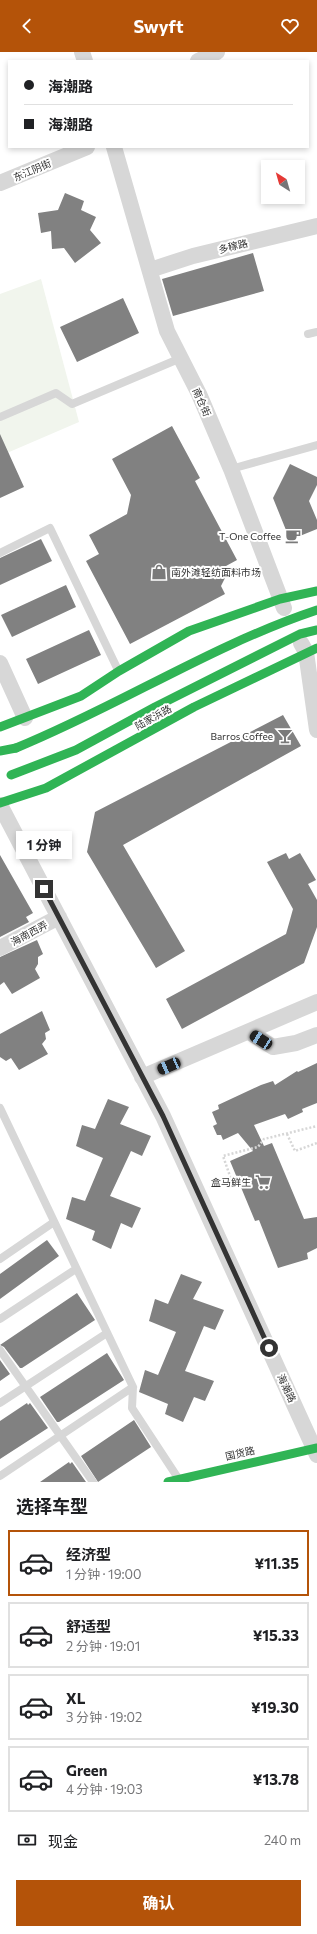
<!DOCTYPE html>
<html lang="zh">
<head>
<meta charset="utf-8">
<style>
	body { margin:0; font-family:Commissioner,"Noto Sans SC",sans-serif; background:#f6f6f6; color:#202124; height:100vh; display:flex; flex-direction:column; font-size:15px; white-space:nowrap }
	* { box-sizing:border-box; margin:0 }
	p { font-size:13px; color:#757577 }
	.icon { flex:none; width:22px; height:22px; fill:none; stroke:currentColor; stroke-width:2; stroke-linecap:round; stroke-linejoin:round }
	.map { position:relative; height:1430px; overflow:hidden }
	.drawer { display:flex; flex-direction:column; background:#fff; flex:1 }
	.drawer>* { flex:none }
	.banner { position:absolute; left:8px; top:8px; width:301px; height:88px; border-radius:0px; box-shadow:0 2px 6px #0003; display:grid; align-content:center; height:88px; padding:0 16px; background:#fff }
	.needle { width:26px; rotate:323deg }
	.buttons { position:absolute; left:261px; top:108px; display:grid; gap:8px }
	.buttons a { display:grid; place-items:center; width:44px; height:44px; border-radius:0px; background:#fff; box-shadow:0 2px 6px #0003; font-size:20px }
	.end { position:absolute; width:18px; height:18px; margin:-9px; border:5px solid #333; background:#fff; box-shadow:0 0 0 2px #fff }
	.from { border-radius:50% }
	.bubble { position:absolute; height:28px; border-radius:0px; background:#fff; box-shadow:0 2px 6px #0003; font-size:13px; font-weight:700; line-height:28px; text-align:center }
	.car { position:absolute; width:12px; height:24px; margin:-12px -6px; border-radius:5px; box-shadow:0 0 3px 1px #0007; background:linear-gradient(#222 24%,#8ab4d8 0 40%,#222 0 76%,#8ab4d8 0 86%,#222 0) }
	.banner b { display:flex; align-items:center; gap:14px; height:38px; font-size:15px }
	.banner b+b { border-top:1px solid #e0e0e0 }
	.banner i { width:10px; height:10px; background:#202124 }
	ul { padding:0; list-style:none }
	li { display:flex; align-items:center; gap:12px; height:66px; margin:0 8px 6px; padding:0 8px; border:2px solid #e0e0e0; border-radius:0px }
	li div { flex:1 }
	li b { display:block; font-size:15px }
	li em { font-style:normal; font-weight:700 }
	li.on { border-color:#b45309 }
	li>.icon { width:36px; height:36px; stroke-width:1.5 }
	h2 { padding:0 16px; font-size:18px; line-height:48px }
	.pay { display:flex; align-items:center; gap:10px; height:44px; padding:0 16px; font-size:15px }
	.pay p { margin-inline-start:auto }
	.button { display:flex; gap:8px; margin-top:auto; padding:8px 16px }
	.button a { flex:1; height:46px; border-radius:0px; background:#b45309; color:#fff; font-size:16px; font-weight:700; line-height:46px; text-align:center }
	header { display:flex; justify-content:space-between; align-items:center; height:52px; padding:0 16px; background:#b45309; color:#fff; font-size:18px; font-weight:700 }
	.map>svg:first-child { display:block }
	.green { fill:#f1f5ed }
	.building { fill:#818181 }
	.lines { fill:none; stroke-linecap:round; stroke-linejoin:round }
	.path { stroke:#d6d6d6; stroke-width:2.5; stroke-dasharray:2 2; stroke-linecap:butt }
	.lane { stroke:#d7d7d7; stroke-width:8 }
	.street { stroke:#d7d7d7; stroke-width:16 }
	.fast { stroke:#30b455; stroke-width:9 }
	.fast-bridge { stroke:#30b455; stroke-width:9 }
	.route { stroke:#333; stroke-width:5 }
	.labels { text-anchor:middle; dominant-baseline:central; stroke-width:4; stroke-linejoin:round; paint-order:stroke }
	.street-label { font-size:10px; fill:#333; stroke:#fff }
	.poi-label { font-size:10px; fill:#333; stroke:#fff; text-anchor:end }
</style>
</head>
<body>
<header><svg class="icon" aria-label="back" viewBox="0 0 24 24"><path d="M15 5l-7 7 7 7"/></svg>Swyft<svg class="icon" aria-label="heart" viewBox="0 0 24 24"><path d="M12 20l-8-8c-3-5 5-10 8-4 3-6 11-1 8 4z"/></svg></header>
<div class="map">
<svg width="317" height="1430" viewBox="0 0 317 1430">
	<rect width="100%" height="100%" fill="#fff"/>
	<path class="green" d="M41,227L79,370L0,404V242Z"/>
	<path class="building" d="M65,141L84,149L81,158L96,165L90,178L101,191L75,211L64,196L52,197L51,179L41,181L38,161L58,158Z
		M253,201L264,239L173,264L162,227Z
		M123,246L139,281L77,310L60,275Z
		M172,374L200,426L195,429L237,508L226,514L225,526L221,534L225,542L130,592L86,509L99,502L89,483L127,462L131,443L112,407Z
		M0,382L24,435L0,446Z
		M290,412L317,425V433L309,449L317,468V477L290,488L273,446Z
		M41,487L52,509L0,533V506Z
		M66,533L76,555L12,585L1,563Z
		M89,578L101,603L38,632L26,607Z
		M283,663L301,694L123,793L185,899L156,916L87,800L95,760Z
		M286,801L289,807L300,801L316,828L308,832L317,848V875L304,911L182,977L166,947L286,882L293,857L267,810Z
		M0,803L33,861L26,865L29,870L0,885Z
		M37,888L43,902L38,905V912L35,917L40,926L12,942L4,930L0,933V905Z
		M42,959L50,978L45,981L46,987L42,992L48,1002L19,1018L11,1006L6,1009L0,1005V982Z
		M317,1011V1051L302,1057L303,1060L288,1067L285,1062L254,1073L264,1094L272,1091L304,1167L317,1165V1196L307,1201L308,1207L278,1216L259,1168L255,1169L230,1109L253,1099L238,1081L223,1088L221,1083H217L213,1074L217,1072L212,1060L219,1057L218,1053L261,1033L273,1029L275,1033L297,1019L298,1020Z
		M108,1047L129,1055L120,1072L151,1084L142,1104L131,1099L110,1144L141,1156L132,1176L121,1171L111,1197L92,1188L95,1179L66,1167L72,1145L85,1149L103,1106L76,1094L82,1073L95,1077Z
		M47,1188L59,1204L0,1247V1222Z
		M181,1222L202,1230L193,1247L224,1258L215,1278L204,1274L185,1319L214,1329L205,1349L194,1345L183,1370L165,1362L168,1352L139,1340L145,1318L158,1323L176,1280L149,1269L155,1247L168,1252Z
		M77,1241L95,1268L22,1316H20L4,1295L0,1293Z
		M107,1301L124,1328L59,1370H57L40,1345Z
		M0,1308L10,1322L0,1329Z
		M27,1351L28,1353L30,1351L48,1376L0,1407V1369Z
		M134,1368L151,1395L98,1430L81,1404Z
		M69,1410L70,1412L72,1410L86,1430H40Z"/>
	<g class="lines">
		<path class="path" d="M287,1082L295,1099L317,1091
			M210,1136L231,1127L223,1104L258,1095L264,1087L317,1074"/>
		<path class="lane" d="M308,282L317,280
			M0,365L56,341L72,352L181,306
			M231,417L317,393
			M0,501L50,476L118,618
			M0,1056L133,1335L132,1356L178,1426
			M0,1207L54,1170
			M0,1267L76,1217
			M0,1298L93,1430
			M0,1351L107,1281
			M0,1424L133,1335"/>
		<path class="street" d="M82,0L85,9
			M198,9L217,0
			M114,95L167,279L199,342L231,417L284,556
			M0,131L87,95
			M150,218L193,204L317,174
			M301,591L306,600L317,678
			M0,611L25,666
			M0,753L163,1064L317,1403
			M0,896L59,865
			M249,980L273,995L296,991L317,983
			M142,1025L317,950"/>
		<path class="fast" d="M0,675L81,644L119,619L189,579L280,547L317,539
			M0,699L16,696
			M0,751L46,736L194,655L317,596
			M168,1430L317,1396"/>
		<path class="fast-bridge" d="M16,696C119,654 212,593 317,558
			M11,723L76,698L155,655L300,582L317,578"/>
	</g>
	<g class="lines">
		<path class="route" d="M44,837L163,1064L269,1296"/>
	</g>
	<defs>
		<symbol id="cafe-bare" viewBox="-9 -9 18 18"><path d="M-5.5-4.5H6V0H3Q3 3.5 0 3.5H-2.5Q-5.5 3.5-5.5 0ZM3-3.2v2h1.7v-2ZM-6 4.5H4V6H-6Z" fill="#7a7a7a" stroke="#fff" stroke-width="2.5" paint-order="stroke"/></symbol>
		<symbol id="shop-bare" viewBox="-9 -9 18 18"><path d="M-5-2.5h2.3a2.7 3.5 0 0 1 5.4 0H5L5.5 6h-11ZM-1.5-2.5h3a1.5 2.3 0 0 0-3 0Z" fill="#7a7a7a" stroke="#fff" stroke-width="2.5" paint-order="stroke"/></symbol>
		<symbol id="bar-bare" viewBox="-9 -9 18 18"><path d="M-6-5H6L.8 .8V4.5H3.5V6h-7V4.5H-.8V.8Z" fill="#7a7a7a" stroke="#fff" stroke-width="2.5" paint-order="stroke"/></symbol>
		<symbol id="supermarket-bare" viewBox="-9 -9 18 18"><path d="M-6-5.5h2.5l.6 2H6L4.5 2H-2.5L-4.4-4H-6ZM-1.5 3.2a1.3 1.3 0 1 0 .1 0ZM3 3.2a1.3 1.3 0 1 0 .1 0Z" fill="#7a7a7a" stroke="#fff" stroke-width="2.5" paint-order="stroke"/></symbol>
	</defs>
	<g fill-rule="evenodd">
		<use href="#cafe-bare" x="282" y="473" width="22" height="22"/>
		<use href="#shop-bare" x="148" y="509" width="22" height="22"/>
		<use href="#bar-bare" x="274" y="673" width="22" height="22"/>
		<use href="#supermarket-bare" x="252" y="1119" width="22" height="22"/>
	</g>
	<g class="labels">
		<g class="street-label">
			<text transform="translate(32 118) rotate(-23)">东江阴街</text>
			<text transform="translate(233 194) rotate(-14)">多稼路</text>
			<text transform="translate(202 350) rotate(66)">南仓街</text>
			<text transform="translate(153 665) rotate(-29)">陆家浜路</text>
			<text transform="translate(29 881) rotate(-28)">海南西弄</text>
			<text transform="translate(287 1336) rotate(65)">海潮路</text>
			<text transform="translate(240 1401) rotate(-13)">国货路</text>
		</g>
		<g class="poi-label">
			<text x="281" y="484">T-One Coffee</text>
			<text x="171" y="520" text-anchor="start">南外滩轻纺面料市场</text>
			<text x="273" y="684">Barros Coffee</text>
			<text x="251" y="1130">盒马鲜生</text>
		</g>
	</g>
</svg>
<div class="buttons">
<a><svg class="needle" viewBox="-14 -14 28 28"><path d="M0-13l5 13h-10z" fill="#e53935"/><path d="M0 13l5-13h-10z" fill="#757577"/></svg></a>
</div>
<i class="end from" style="left:269px;top:1296px"></i>
<i class="end" style="left:44px;top:837px"></i>
<div class="bubble" style="left:16px;top:779px;width:56px">1 分钟</div>
<i class="car" style="left:261px;top:988px;rotate:303deg"></i>
<i class="car" style="left:169px;top:1014px;rotate:247deg"></i>
<div class="banner">
<b><i class="from"></i>海潮路</b>
<b><i></i>海潮路</b>
</div>
</div>
<section class="drawer">
<h2>选择车型</h2>
<ul>
<li class="on"><svg class="icon" aria-label="car" viewBox="0 0 24 24"><path d="M5 17H2v-5l4-1 3-4h7l3 4 3 1v5h-3M9 17h6M6 11h13"/><circle cx="7" cy="17" r="2"/><circle cx="17" cy="17" r="2"/></svg><div><b>经济型</b><p>1 分钟 · 19:00</p></div><em>¥11.35</em></li>
<li><svg class="icon" aria-label="car" viewBox="0 0 24 24"><path d="M5 17H2v-5l4-1 3-4h7l3 4 3 1v5h-3M9 17h6M6 11h13"/><circle cx="7" cy="17" r="2"/><circle cx="17" cy="17" r="2"/></svg><div><b>舒适型</b><p>2 分钟 · 19:01</p></div><em>¥15.33</em></li>
<li><svg class="icon" aria-label="car" viewBox="0 0 24 24"><path d="M5 17H2v-5l4-1 3-4h7l3 4 3 1v5h-3M9 17h6M6 11h13"/><circle cx="7" cy="17" r="2"/><circle cx="17" cy="17" r="2"/></svg><div><b>XL</b><p>3 分钟 · 19:02</p></div><em>¥19.30</em></li>
<li><svg class="icon" aria-label="car" viewBox="0 0 24 24"><path d="M5 17H2v-5l4-1 3-4h7l3 4 3 1v5h-3M9 17h6M6 11h13"/><circle cx="7" cy="17" r="2"/><circle cx="17" cy="17" r="2"/></svg><div><b>Green</b><p>4 分钟 · 19:03</p></div><em>¥13.78</em></li>
</ul>
<div class="pay"><svg class="icon" aria-label="cash" viewBox="0 0 24 24"><path d="M3 7h18v10H3z"/><circle cx="12" cy="12" r="2"/></svg>现金<p>240 m</p></div>
<div class="button"><a>确认</a></div>
</section>
</body>
</html>
